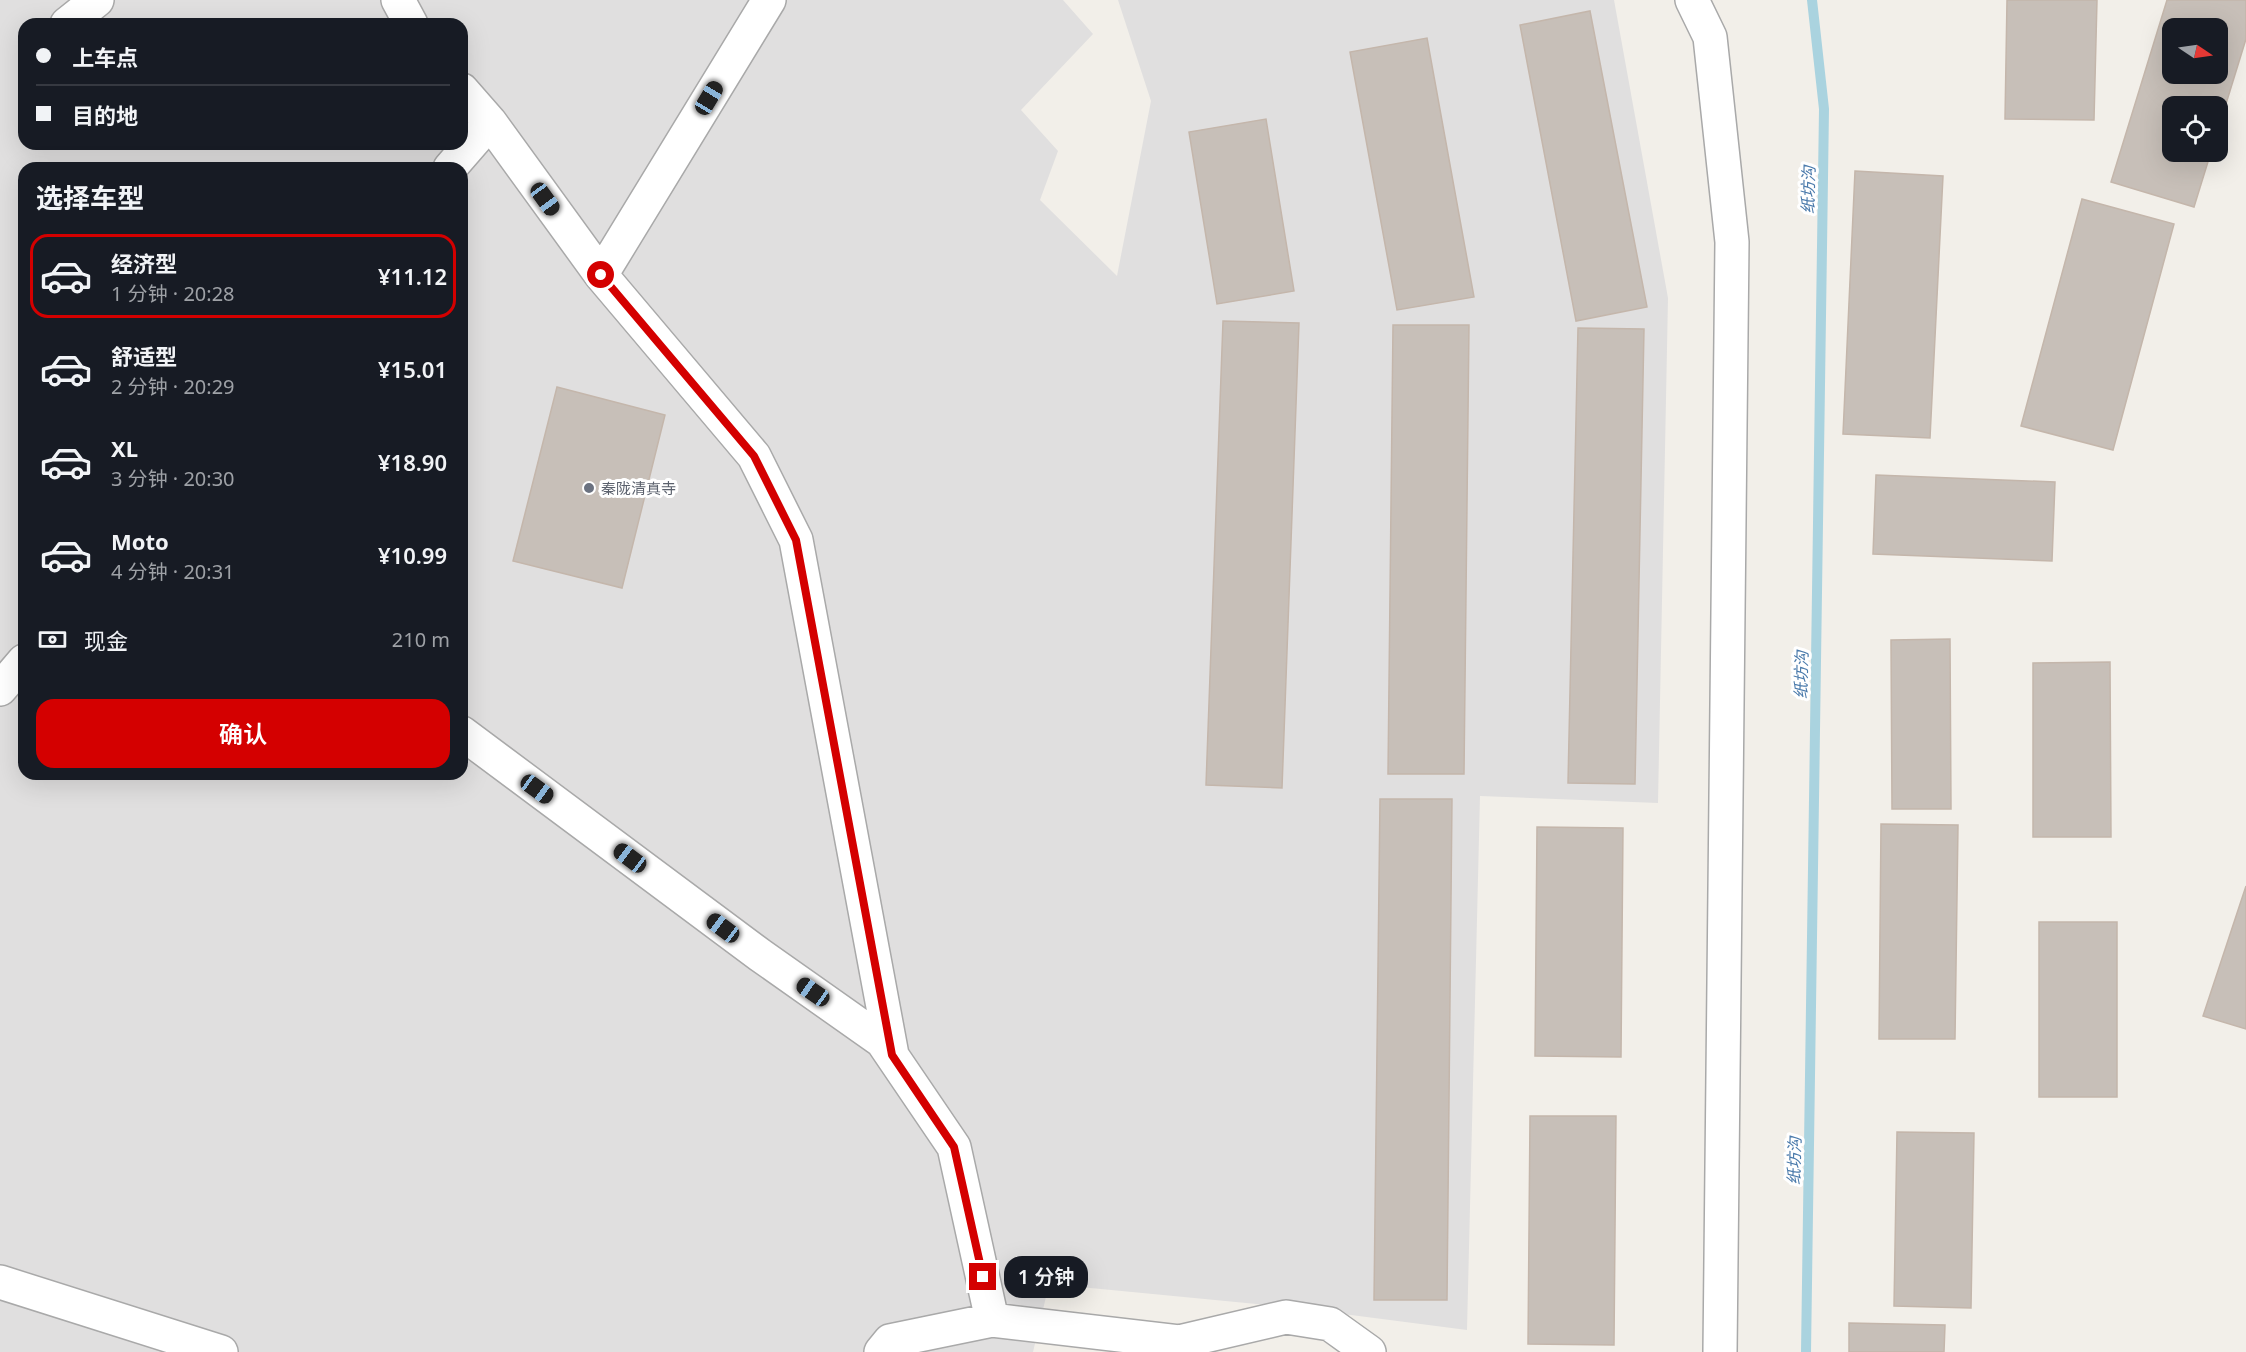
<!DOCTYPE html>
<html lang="zh">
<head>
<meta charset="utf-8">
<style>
	body { margin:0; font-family:"Noto Sans","Noto Sans SC",sans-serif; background:#242831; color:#f1f3f6; height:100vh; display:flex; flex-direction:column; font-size:22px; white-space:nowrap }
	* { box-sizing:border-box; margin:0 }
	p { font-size:20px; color:#9ea1a6 }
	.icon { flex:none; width:33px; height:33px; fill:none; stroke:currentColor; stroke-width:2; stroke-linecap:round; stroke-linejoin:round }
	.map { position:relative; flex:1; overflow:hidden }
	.details { position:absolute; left:18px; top:162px; width:450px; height:618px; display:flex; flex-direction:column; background:#171b24; border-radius:18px; box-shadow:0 6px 24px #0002 }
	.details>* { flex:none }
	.hud { position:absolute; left:18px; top:18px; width:450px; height:132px; border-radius:18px; box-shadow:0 6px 24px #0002; display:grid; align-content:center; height:132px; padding:0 18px; background:#171b24 }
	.needle { width:39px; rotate:103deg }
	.buttons { position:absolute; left:2162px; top:18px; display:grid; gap:12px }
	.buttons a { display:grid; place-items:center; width:66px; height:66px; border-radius:12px; background:#171b24; box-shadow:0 6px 24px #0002; font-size:30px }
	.end { position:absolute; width:27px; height:27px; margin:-14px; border:8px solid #d40000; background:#fff; box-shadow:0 0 0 3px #fff }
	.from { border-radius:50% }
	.bubble { position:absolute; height:42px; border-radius:18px; background:#171b24; box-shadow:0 6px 24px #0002; font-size:20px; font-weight:600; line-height:42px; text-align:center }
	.car { position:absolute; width:18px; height:36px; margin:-18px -9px; border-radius:8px; box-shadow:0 0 4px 2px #0007; background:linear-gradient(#222 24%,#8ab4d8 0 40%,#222 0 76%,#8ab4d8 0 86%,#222 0) }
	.hud b { display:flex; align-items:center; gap:21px; height:57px; font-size:22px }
	.hud b+b { border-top:2px solid #363941 }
	.hud i { width:15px; height:15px; background:#f1f3f6 }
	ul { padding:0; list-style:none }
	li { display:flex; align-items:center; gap:18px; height:84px; margin:0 12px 9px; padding:0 6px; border:3px solid transparent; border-radius:18px }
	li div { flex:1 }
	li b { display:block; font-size:22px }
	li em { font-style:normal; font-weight:600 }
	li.on { border-color:#d40000 }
	li>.icon { width:54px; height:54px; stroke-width:1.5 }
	h2 { padding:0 18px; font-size:27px; line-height:72px }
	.pay { display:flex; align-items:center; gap:15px; height:66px; padding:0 18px; font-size:22px }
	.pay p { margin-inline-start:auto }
	.cta { display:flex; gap:12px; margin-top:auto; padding:12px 18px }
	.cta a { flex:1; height:69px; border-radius:18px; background:#d40000; color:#fff; font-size:24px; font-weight:600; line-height:69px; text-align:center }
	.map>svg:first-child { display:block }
	.residential { fill:#e0dfdf; fill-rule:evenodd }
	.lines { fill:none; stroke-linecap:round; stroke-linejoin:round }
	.stream { stroke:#aad3df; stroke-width:10 }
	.building { fill:#c7bfb8; stroke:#c4b6ab; stroke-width:1.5; fill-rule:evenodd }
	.minor-casing { stroke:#a9a9a9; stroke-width:36 }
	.minor { stroke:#fff; stroke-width:33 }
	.route { stroke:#d40000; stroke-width:8 }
	.worship-dot { fill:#6b7280; stroke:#fff; stroke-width:2 }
	.labels { text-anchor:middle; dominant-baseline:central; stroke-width:6; stroke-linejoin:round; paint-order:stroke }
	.worship-label { font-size:15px; fill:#5b616d; stroke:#fff; text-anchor:start }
	.water-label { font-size:16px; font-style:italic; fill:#4a7aab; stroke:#fff }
</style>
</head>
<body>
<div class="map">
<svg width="2246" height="1352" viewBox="0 0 2246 1352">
	<rect width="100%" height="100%" fill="#f2efe9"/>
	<path class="residential" d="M0,0H1063L1093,34L1021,110L1058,151L1040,200L1117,276L1151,101L1118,0H1614L1668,298L1658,803L1480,796L1467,1330L1297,1308L1049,1284L1033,1352H0ZM24,24H462V144H24ZM24,168H462V774H24Z"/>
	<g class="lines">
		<path class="stream" d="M1806,1352L1824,109L1812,0"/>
	</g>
	<path class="building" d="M2007,0H2097L2094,120L2005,119Z
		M2167,0H2246V39L2217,133V106H2172V152H2211L2194,207L2111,182ZM2172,28H2217V74H2172Z
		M1590,11L1647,307L1576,321L1520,25Z
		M1427,38L1474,297L1397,310L1350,52Z
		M1266,119L1294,291L1217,304L1189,132Z
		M1855,171L1943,176L1930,438L1843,434Z
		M2082,199L2174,224L2113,450L2021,426Z
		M1223,321L1299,323L1282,788L1206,785Z
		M1393,325H1469L1464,774H1388Z
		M1578,328L1644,329L1635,784L1568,783Z
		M557,387L665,415L622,588L513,561Z
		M1876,475L2055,482L2052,561L1873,554Z
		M1950,639L1951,809H1892L1891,640Z
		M2110,662L2111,837H2033V663Z
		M1380,799H1452L1447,1300H1374Z
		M1881,824L1958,825L1955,1039H1879Z
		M1537,827L1623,828L1621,1057L1535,1056Z
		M2246,886V1029L2203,1016Z
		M2039,922H2117V1097H2039Z
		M1530,1116H1616L1614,1345L1528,1344Z
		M1897,1132L1974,1133L1971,1308L1894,1306Z
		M1849,1323L1945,1325L1944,1352H1849Z"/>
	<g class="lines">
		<defs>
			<path id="minor" d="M398,0L411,24
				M1692,0L1710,37L1732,242L1720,1352
				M67,24L97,0
				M462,90L490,122L601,275L754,456L796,540L892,1055
				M450,168L490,122
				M601,275L769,0
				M0,689L24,661
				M462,733L760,955L882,1041L954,1147L992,1320
				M0,1282L221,1352
				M881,1352L890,1341L992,1320L1179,1342L1286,1317L1330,1324L1369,1352"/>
		</defs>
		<use href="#minor" class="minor-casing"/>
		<use href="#minor" class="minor"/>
	</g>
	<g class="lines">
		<path class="route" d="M601,275L754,456L796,540L892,1055L954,1147L983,1277"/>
	</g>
	<circle class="worship-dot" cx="589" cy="488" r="6"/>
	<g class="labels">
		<g class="worship-label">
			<text x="601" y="488">秦陇清真寺</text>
		</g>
		<g class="water-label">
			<text transform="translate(1808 190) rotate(-89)">纸坊沟</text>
			<text transform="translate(1801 675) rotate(-89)">纸坊沟</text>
			<text transform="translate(1794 1161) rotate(-89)">纸坊沟</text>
		</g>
	</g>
</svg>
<div class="buttons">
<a><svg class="needle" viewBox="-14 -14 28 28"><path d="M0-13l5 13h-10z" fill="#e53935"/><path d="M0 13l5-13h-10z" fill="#9ea1a6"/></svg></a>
<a><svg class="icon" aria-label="locate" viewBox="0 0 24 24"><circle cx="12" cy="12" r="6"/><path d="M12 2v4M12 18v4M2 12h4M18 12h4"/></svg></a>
</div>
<i class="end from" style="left:601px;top:275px"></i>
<i class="end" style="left:983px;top:1277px"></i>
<div class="bubble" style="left:1004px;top:1256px;width:84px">1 分钟</div>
<i class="car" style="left:709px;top:98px;rotate:31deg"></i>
<i class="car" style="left:545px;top:199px;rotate:144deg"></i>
<i class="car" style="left:537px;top:789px;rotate:126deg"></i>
<i class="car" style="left:630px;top:858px;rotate:307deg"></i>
<i class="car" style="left:723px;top:928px;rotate:307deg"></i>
<i class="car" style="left:813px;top:992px;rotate:305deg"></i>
<div class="hud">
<b><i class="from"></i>上车点</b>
<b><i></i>目的地</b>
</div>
<section class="details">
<h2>选择车型</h2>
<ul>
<li class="on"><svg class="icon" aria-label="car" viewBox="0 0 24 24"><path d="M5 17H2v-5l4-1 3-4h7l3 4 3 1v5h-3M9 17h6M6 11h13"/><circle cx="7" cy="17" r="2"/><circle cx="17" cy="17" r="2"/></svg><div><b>经济型</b><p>1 分钟 · 20:28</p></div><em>¥11.12</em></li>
<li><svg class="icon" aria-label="car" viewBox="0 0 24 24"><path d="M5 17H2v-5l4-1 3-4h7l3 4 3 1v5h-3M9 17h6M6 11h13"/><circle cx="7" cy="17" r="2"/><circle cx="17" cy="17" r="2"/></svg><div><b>舒适型</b><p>2 分钟 · 20:29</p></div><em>¥15.01</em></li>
<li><svg class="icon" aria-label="car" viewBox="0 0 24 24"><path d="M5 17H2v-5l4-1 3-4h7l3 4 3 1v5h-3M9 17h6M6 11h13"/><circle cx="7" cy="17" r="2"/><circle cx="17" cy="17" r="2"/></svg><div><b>XL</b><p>3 分钟 · 20:30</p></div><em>¥18.90</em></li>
<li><svg class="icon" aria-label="car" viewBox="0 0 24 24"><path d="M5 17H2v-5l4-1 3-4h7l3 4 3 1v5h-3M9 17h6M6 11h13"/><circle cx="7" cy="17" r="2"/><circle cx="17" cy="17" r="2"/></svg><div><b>Moto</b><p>4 分钟 · 20:31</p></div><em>¥10.99</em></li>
</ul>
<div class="pay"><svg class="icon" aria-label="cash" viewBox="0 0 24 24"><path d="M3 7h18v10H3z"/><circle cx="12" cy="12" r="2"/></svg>现金<p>210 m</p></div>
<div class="cta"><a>确认</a></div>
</section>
</div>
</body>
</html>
